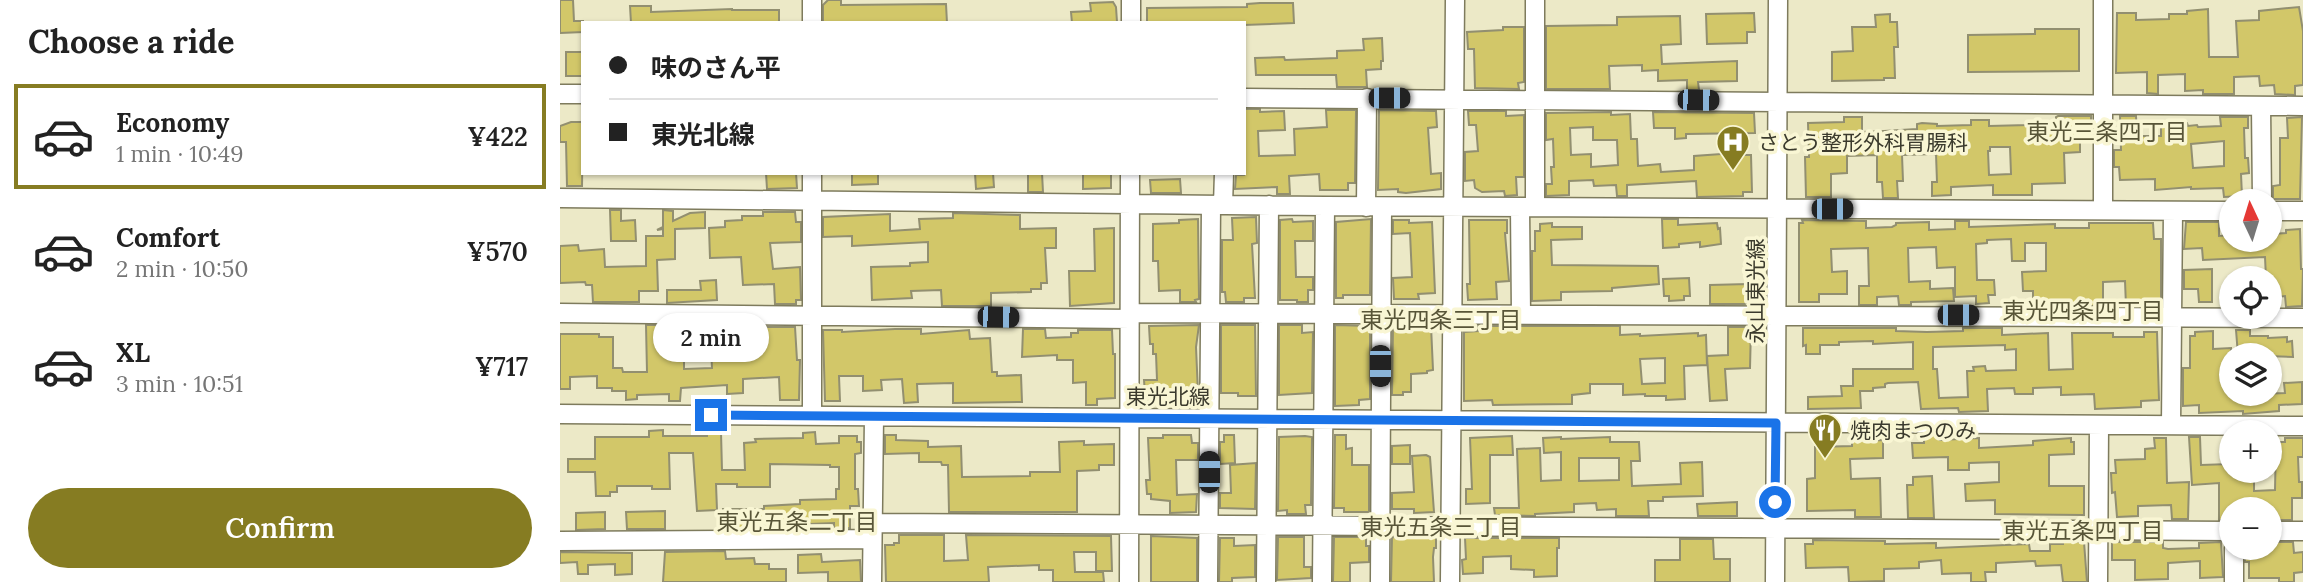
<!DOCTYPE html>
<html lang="en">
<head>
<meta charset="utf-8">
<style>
	body { margin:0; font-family:Lora,"Noto Sans JP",serif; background:#f6f6f6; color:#222; height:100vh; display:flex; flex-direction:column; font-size:26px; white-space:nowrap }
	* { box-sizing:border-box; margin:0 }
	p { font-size:23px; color:#767676 }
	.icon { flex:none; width:38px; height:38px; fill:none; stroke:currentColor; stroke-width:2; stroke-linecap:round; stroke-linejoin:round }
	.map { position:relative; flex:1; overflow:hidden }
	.drawer { display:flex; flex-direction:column; background:#fff; width:560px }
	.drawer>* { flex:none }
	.top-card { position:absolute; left:21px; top:21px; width:665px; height:154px; border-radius:0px; box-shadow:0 2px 5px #0004; display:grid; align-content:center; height:154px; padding:0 28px; background:#fff }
	.needle { width:46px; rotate:356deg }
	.fabs { position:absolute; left:1659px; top:189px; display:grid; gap:14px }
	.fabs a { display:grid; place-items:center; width:63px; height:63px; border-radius:50%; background:#fff; box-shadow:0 2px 5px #0004; font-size:35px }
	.end { position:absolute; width:32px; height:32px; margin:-16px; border:9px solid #1a73e8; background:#fff; box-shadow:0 0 0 4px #fff }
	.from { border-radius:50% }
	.bubble { position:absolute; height:49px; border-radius:24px; background:#fff; box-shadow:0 2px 5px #0004; font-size:23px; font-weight:600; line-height:49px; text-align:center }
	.car { position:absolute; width:21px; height:42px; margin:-21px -10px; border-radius:9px; box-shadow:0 0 5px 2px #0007; background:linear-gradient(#222 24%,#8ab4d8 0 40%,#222 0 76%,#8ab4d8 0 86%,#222 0) }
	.top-card b { display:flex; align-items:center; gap:24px; height:66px; font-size:26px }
	.top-card b+b { border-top:2px solid #e0e0e0 }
	.top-card i { width:18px; height:18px; background:#222 }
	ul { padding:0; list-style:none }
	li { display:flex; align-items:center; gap:21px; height:105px; margin:0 14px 10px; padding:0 14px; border:4px solid transparent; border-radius:0px }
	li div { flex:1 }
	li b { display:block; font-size:26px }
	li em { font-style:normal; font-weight:600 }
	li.current { border-color:#867c22 }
	li>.icon { width:63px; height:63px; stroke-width:1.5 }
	h2 { padding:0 28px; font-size:32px; line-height:84px }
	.primary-button { display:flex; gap:14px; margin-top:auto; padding:14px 28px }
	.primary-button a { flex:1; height:80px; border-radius:42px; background:#867c22; color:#fff; font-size:28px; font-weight:600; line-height:80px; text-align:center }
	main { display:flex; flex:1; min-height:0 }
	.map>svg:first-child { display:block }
	.building { fill:#d2c769; stroke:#928f70; stroke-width:2; fill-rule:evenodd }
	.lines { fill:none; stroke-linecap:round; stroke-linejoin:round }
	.minor-casing { stroke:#7e7b5d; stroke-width:21 }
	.minor { stroke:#fff; stroke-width:18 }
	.route { stroke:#1a73e8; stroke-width:9 }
	.labels { text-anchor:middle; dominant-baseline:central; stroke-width:7; stroke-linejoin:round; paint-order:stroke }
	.poi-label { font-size:21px; fill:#3b3a2d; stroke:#f9f6d4; text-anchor:start }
	.street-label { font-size:21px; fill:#3b3a2d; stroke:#f9f6d4 }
	.neighbourhood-label { font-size:23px; fill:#585538; stroke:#f9f6d4 }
</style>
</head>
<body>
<main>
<section class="drawer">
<h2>Choose a ride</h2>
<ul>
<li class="current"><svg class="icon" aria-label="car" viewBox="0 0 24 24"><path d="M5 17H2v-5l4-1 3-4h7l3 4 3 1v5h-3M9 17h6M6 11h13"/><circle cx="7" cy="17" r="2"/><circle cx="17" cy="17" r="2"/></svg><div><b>Economy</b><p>1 min · 10:49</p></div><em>¥422</em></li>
<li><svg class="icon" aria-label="car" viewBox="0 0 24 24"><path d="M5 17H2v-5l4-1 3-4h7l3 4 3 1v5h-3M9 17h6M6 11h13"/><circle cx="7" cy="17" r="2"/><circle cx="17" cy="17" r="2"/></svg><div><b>Comfort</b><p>2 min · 10:50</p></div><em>¥570</em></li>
<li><svg class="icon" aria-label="car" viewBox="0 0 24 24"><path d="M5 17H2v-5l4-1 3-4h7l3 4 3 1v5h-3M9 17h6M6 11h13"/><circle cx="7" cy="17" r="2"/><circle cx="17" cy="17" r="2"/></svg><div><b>XL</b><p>3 min · 10:51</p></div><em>¥717</em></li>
</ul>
<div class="primary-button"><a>Confirm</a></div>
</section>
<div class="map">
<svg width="1743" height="582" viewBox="0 0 1743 582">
	<rect width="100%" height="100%" fill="#ece9c7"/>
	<path class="building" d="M0,0H13L14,21H23V32L0,33Z
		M268,0H281V5L386,4L387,23H263V5Z
		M553,2L556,7L557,22L512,23L511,12L531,11L530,3Z
		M700,3H733L734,23L684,25V23L587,22V8L687,7V4Z
		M70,6H91V12L172,9V10H219V23H71Z
		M1739,7L1743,31V85L1735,86V95L1715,94L1714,85L1700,86L1699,76L1674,77V94H1643V90L1625,91V74L1598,75V94L1587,93V72L1556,73L1557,13H1576V20L1609,19V14H1627V11L1648,9L1649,57H1678L1676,21L1699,20V11Z
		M1194,13L1195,32H1187V43L1147,44L1146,14Z
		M1330,14V22H1337L1338,47H1334L1335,78H1324V80L1272,81V52L1293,51L1292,27H1316L1315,15Z
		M1120,16L1121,44L1101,45L1102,64L1177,61V81L1138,82L1139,90H1127V80L1098,81V70L1082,71V65L1049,66L1050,89H986V26L1057,25V17Z
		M943,27H964V82L958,83L959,89L915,88L914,49H908L907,32L943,30Z
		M1475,29H1519V71L1408,72V35L1475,34Z
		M822,38L823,61H821V69L806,70L807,87H777L776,75H696L695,58L724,57L725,60L777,58V51L804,50L803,39Z
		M6,52H23V76H6Z
		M684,109H700V112L724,111L725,130L698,131L699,156L735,155L734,129L767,127L766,110H796L795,183H788V190H760L759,174L729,176L730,194H717V187L675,189L676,175H684Z
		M819,110L876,111L877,127L868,128L871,174L881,173V189L846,193L838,192V189L818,190Z
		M908,111H946V116L964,115V177H956L957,195L945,196L944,191L922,192L915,188L914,180L905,181V152L918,151L916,125H909Z
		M1051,112V115L1070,114L1071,139H1077L1078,166L1100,164L1101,172L1134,170V156L1175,153V155H1191L1192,192H1183V196L1137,197L1136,181L1067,185V196H1057L1056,185L1034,186L1033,180L1009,181V195L986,196V184H992L991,167H994L993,139L986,140V113ZM1033,127V140H1057L1058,165L1031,167V154L1011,155L1010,128Z
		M1093,112L1194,113L1195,133L1126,134V138L1115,139V128H1094Z
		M1498,116H1531V133H1520V152L1504,153L1505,183L1472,184V195H1433V185L1391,187V195L1372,196V182H1377L1376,154L1342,155L1343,181H1337L1338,198H1323L1322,182H1317V155L1287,156V173L1271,174V197H1246L1245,157H1249L1248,123L1284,122V117H1302V132L1324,131L1357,129V124L1362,123L1377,124V126L1411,125V120H1429V126L1468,125V121H1496V117ZM1430,147H1450L1451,174L1429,175L1428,151H1430Z
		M1560,116H1576L1577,136H1601V125L1627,123L1628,126L1637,125L1638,127L1661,126L1660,117H1688V128H1684L1685,158H1688L1689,173L1681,174L1682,196L1664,197L1663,188L1631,189V187L1595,190V179L1560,180L1559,167H1554V150H1561ZM1664,141V166L1633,168L1631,144Z
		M1742,117L1740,199H1713V186L1720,185V138H1728L1727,118Z
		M11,122H23L22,186H7L6,142H0V126Z
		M206,173H236L237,188L207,189Z
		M292,173H318V184L292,185Z
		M415,173H433L434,187L416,189Z
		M468,173H482L483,192H468Z
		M523,173H551V188L523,189Z
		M620,179L621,193H591L590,180Z
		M50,210H61V221L75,220L76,241H51Z
		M103,210L113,211V221L130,213L145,212V228L115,229V259L97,260L98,291H79V302H33L32,285H26L25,282L0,283V246L18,245L19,251L44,249L45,267L86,266V236H103V229L97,230L103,227Z
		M203,212H235L236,222H241V242L210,243L213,269L240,267L241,300H236V304H215L214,284L183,285L181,257L150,258L149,228L165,227V221L182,220V216H203Z
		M393,213L460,215V229L496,228V248H485L487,283H481V289H471V292L431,293V306H382L381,290L351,291L352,298L312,300L311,267L350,266V263L368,262V242L292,246V236L263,237V217L330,214V231L360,229L359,219L393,218Z
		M696,217L697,243L692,244L695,298H684V302H666L665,292H662V240H673L672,218Z
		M638,219L639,299L635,300L636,302H620V290L599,291L598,261H593V224L619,223V220Z
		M732,219L733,222L753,221V241H735L736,277H753V290H748V302H737V300H720V220Z
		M811,219L810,295H783V298H776V222Z
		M1102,219H1118V225L1157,223L1158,229L1160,228L1161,244L1140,247V242L1119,244V247L1103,248Z
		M833,220H849V223L872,222L875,293L858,294L859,299H834L833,278L852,277L850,233L833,234Z
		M909,220H947V233H945L949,281L936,282L937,299L908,300L907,284H910Z
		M1242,220L1306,221V228L1332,227L1336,225V223L1369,222V230L1395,229V221H1409V227L1495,224V228H1529V223H1593L1594,239H1601V306H1566L1565,281L1543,282V306L1473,305V291H1463L1462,272L1486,271V243H1465V261H1452L1451,239L1427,240V243L1416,244L1417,280H1434L1435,295H1428L1429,303L1416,304V296L1395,297V267L1377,268L1376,247L1348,248L1349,282L1370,281V289L1393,288L1394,301L1351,302V305H1339L1338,296L1317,297V305H1299V286H1309L1308,248L1271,249L1272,272L1287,271V294H1259V302H1239V223H1243Z
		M1626,222H1659V236L1671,235V240H1712V234L1726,233V230L1740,229L1741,269H1743L1742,306L1726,307L1725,296L1717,297V292H1710V278H1706L1705,257L1643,260L1642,248L1624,249Z
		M992,223V227H1022V239L991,240L992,265L1098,266L1099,284L1052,288V291L1001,292V300L972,301V251H975V231H980V224Z
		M554,228V303L510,306L509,271H535L534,229Z
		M1652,269V302H1639L1638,289H1624V270Z
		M1129,278L1130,296H1124V300L1109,301V296H1104L1103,279Z
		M156,280L157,300L107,303V290H141L140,281Z
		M1188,284L1189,300L1185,304H1150V285Z
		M86,325H106V331H145V335L160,334V339L185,338V327H235L237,360H240L239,400H220L219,377L183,379V393L167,394V385L121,388L120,401H109V394L77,395V399L66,400V391H52V388H37V376L10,377V389H0V334H39V337H53V368H62L63,372H87ZM124,349H151L152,368L124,369Z
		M639,325L636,347L638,393L585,394L584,380H597L596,354H593V344H590L589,326Z
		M661,325H695L696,396H678V393H661Z
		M719,325H742V333L753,332L752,393L719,395Z
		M775,325L810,326V399L799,400V405L775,406Z
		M833,326H871L873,370L867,371V373L851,374V392H843V395H832Z
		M918,326H1060V335L1080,334V336L1138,333V336L1146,335L1147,365L1124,366L1125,399L1106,400V396H1085V394L1063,395V384H1030V393L1012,395V404L933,405L932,400L904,401V332L918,331ZM1105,358V383L1082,384L1080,359Z
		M1168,327H1191L1190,368L1165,369L1167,400L1150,401L1147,356L1168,355Z
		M1243,328H1336V331L1367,332L1403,331V328H1442V335L1488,333L1489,370L1513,369L1512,333H1553V337H1584V332H1597L1599,400L1581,401V407L1535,409L1534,394L1501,395V387L1473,388V394H1455L1454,388L1427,389L1428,411L1399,412L1398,408L1361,409L1358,382L1328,383L1325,384V387L1313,388V391H1300L1301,408L1248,409V397L1282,396L1281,386H1293V369H1353V342L1313,344V341L1279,342V345H1260V354H1246V345L1243,346ZM1445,345V350L1456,349V370L1426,371L1425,366L1413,367L1414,371H1407L1408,397L1379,398L1377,369H1373V347Z
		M335,329H361V334L409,330L410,339L430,338L432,372H437V376L461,375L462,402L393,403V383L357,384L358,402L344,403L342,379L321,380L322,390L303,391V376H279L280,401H265L263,330H282V332Z
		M463,329H485L486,338L511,337V333H518V330H552L553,354H555V398L537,399V405H526V382L513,383V360H497V355L462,357Z
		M1676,330H1690V336H1708V338L1727,337V342L1732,341L1733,357L1678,355Z
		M1653,331V349L1671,348V395L1725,393L1724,383L1742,382V404L1719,405V411L1683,414V411L1639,413V405L1623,406V368H1630V336H1635V332Z
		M103,430V436H147V433L161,432L162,470H185L184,443L196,442L195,439L243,438V433L255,432L256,444L279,443V436H297V442H301V453L295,454V489H298L299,506H290V528H274V523L224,525V521L211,522V519L184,520V528L164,529L163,509H204V506L240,504V500L276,499V489H279V467H270V465L210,464V487H177V484H156L157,510L137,511L133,453H109L110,489H92V486H57V492H50V496H36L35,472H8V459H35V437H89V431Z
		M325,435H336V440L368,441V447L401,446L402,477L470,476V472H500L499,442L524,441V445L554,444V465H539V470L517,471V512H389L388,465H382L381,462H359V453L325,454Z
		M603,435H631L632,443H638V460H616L617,495L637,494L636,512L610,513V501L591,499V494H587L586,480H590L588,438H603Z
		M664,435H674L675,463L660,464V442H664Z
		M775,435H786V449L792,448V465H809V512H784V508H774Z
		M1364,435H1380V440L1419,438V448L1473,445V441L1511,438V442H1514V454L1489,455V486H1524V515L1435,514V500L1406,501L1405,484L1439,482V462L1409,463V470H1388V457L1353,458L1352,443H1364Z
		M745,436L752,437L751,505H745L746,514H727V510L718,511L719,439V437Z
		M952,436L953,455H930V503L906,504V489H912L910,438Z
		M1001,437V439L1050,437V442H1079L1080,461H1071L1072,486L1121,484L1120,463L1142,462L1143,496L1103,497V501H1088L1089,516H1056V509L1037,510L1036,503L1014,504V512L975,514V516L935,515L934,508H959L957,449L980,448L981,481L1001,480V452L984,453L983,438ZM1019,458H1059V480L1019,481Z
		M1629,437H1640L1641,465L1670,464L1671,471H1694V491L1715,490L1716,442H1725V438H1743V457H1738L1739,482H1742V498H1732V520H1713V509H1670V520H1659V483L1632,485Z
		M1594,438H1606L1607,483L1629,482L1628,519H1612L1611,505L1578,506V516L1557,517L1555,492L1552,493L1551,473H1556L1555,460L1585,459V449L1595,448Z
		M1323,440V458L1290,459L1291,479L1320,478L1321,517H1295V510L1247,511V479L1255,478V447L1292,446V441Z
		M850,445V464H832V446Z
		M866,455L870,457L874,512L854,513V509H832V493L854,492L852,456Z
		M696,463L695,509L660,508V493H671L670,465Z
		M1372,476L1374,518H1348L1347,485H1353V477Z
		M1177,502V516H1138L1137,504Z
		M105,511V529H67L66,512Z
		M45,512V529L16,530V513Z
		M339,535H384V561L408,560L406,535L551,536L552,571H536V552H514L515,572H543L544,582H493V570H479V565L428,567L429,582H326L325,545H334V543H339Z
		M591,536L637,538V582H591Z
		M718,537H744V567H751V578L717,580Z
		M774,537H806V546H809V562L790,563V582H773Z
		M832,537L876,538V548H874L873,557L874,582H831Z
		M660,538H674V546L695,545V577L672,578V582H659Z
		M905,538H999V548H997V576L974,577V570L951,569V556L923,557V573L903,574L902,560L906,559Z
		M1120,539H1153L1154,559H1170V582H1095V560H1120Z
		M1253,540L1325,541V544L1376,543V548L1469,544L1470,551H1490V544H1503V541L1524,542L1527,582H1503L1501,565L1476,566L1475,561L1436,563V572H1425L1426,582H1411V573L1382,574L1381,560L1359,562V568L1324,569V581L1289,582L1288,567L1246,568L1245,544H1253Z
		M1552,542H1603V548L1608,549L1639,548V543L1661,542L1663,577L1640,578V561L1608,563V579L1575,580V560H1552Z
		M1710,542H1733L1734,553L1743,552V572L1734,573V582H1719V578H1689V562H1685V548H1710Z
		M165,551L166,559L194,558L195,564H209V569H226V582H103L105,552Z
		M0,552L72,553V574L55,575V564L28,565V574H18L17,562L0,563Z
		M261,554L262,562L300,560L301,582H268V572L238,573V555Z"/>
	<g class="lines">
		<defs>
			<path id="minor" d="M252,0V23
				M975,0V207
				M1543,0V210
				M571,23V0
				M0,94H23
				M684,98L1743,106
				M1701,106L1702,201
				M0,198L765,206L1671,211
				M663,205L664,173
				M806,207L807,98
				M960,207L961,314
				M1710,211H1743
				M0,313L570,319
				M570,313L1743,318
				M0,414L1743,426
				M252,416V173
				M1611,425L1613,211
				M312,523L1671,531
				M1710,531H1743
				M0,541L312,539
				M312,582L314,417
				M569,582L570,173
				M648,582L651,205
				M706,582L709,205
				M762,582L765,206
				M820,582L822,207
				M890,582L895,0
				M1215,582L1218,0
				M1538,582L1539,426
				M1674,582V548"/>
		</defs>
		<use href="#minor" class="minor-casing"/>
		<use href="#minor" class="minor"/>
	</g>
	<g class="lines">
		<path class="route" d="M151,415L1216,423L1215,502"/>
	</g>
	<defs>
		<symbol id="hospital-pin" viewBox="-11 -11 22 30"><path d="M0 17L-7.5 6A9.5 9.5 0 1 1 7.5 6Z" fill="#867c22" stroke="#f9f6d4"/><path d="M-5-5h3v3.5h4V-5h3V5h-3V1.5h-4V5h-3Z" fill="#fff"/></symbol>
		<symbol id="restaurant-pin" viewBox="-11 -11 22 30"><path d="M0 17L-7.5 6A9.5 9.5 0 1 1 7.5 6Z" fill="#867c22" stroke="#f9f6d4"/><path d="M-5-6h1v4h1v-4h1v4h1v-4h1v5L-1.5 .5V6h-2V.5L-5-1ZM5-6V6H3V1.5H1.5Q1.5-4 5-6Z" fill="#fff"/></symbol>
	</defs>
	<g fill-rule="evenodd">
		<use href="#hospital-pin" x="1154" y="123" width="38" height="52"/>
		<use href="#restaurant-pin" x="1246" y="411" width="38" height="52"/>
	</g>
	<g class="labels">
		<g class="poi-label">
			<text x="1198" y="142">さとう整形外科胃腸科</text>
			<text x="1290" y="430">焼肉まつのみ</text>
		</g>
		<g class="street-label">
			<text transform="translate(1195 291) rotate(-90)">永山東光線</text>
			<text x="608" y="396">東光北線</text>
		</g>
		<g class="neighbourhood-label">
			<text x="1547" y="131">東光三条四丁目</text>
			<text x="1523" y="310">東光四条四丁目</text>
			<text x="881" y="319">東光四条三丁目</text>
			<text x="237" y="521">東光五条二丁目</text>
			<text x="881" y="526">東光五条三丁目</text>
			<text x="1523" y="530">東光五条四丁目</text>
		</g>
	</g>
</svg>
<div class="fabs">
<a><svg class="needle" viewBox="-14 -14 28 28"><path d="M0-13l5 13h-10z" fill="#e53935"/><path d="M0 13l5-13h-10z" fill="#767676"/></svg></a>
<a><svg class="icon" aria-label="locate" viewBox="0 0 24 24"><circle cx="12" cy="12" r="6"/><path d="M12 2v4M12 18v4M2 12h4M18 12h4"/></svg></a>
<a><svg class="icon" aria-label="layers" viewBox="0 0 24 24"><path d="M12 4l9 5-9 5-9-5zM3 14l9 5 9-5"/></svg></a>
<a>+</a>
<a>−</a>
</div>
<i class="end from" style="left:1215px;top:502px"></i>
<i class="end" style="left:151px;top:415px"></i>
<div class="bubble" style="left:93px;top:313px;width:116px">2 min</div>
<i class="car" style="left:829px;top:98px;rotate:90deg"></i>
<i class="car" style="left:1138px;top:100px;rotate:91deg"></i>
<i class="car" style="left:1272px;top:209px;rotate:90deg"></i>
<i class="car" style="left:1398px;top:315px;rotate:90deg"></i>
<i class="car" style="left:438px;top:317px;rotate:91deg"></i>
<i class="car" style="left:820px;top:366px;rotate:180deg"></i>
<i class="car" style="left:649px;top:472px;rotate:0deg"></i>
<div class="top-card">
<b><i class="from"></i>味のさん平</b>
<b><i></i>東光北線</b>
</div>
</div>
</main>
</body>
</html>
